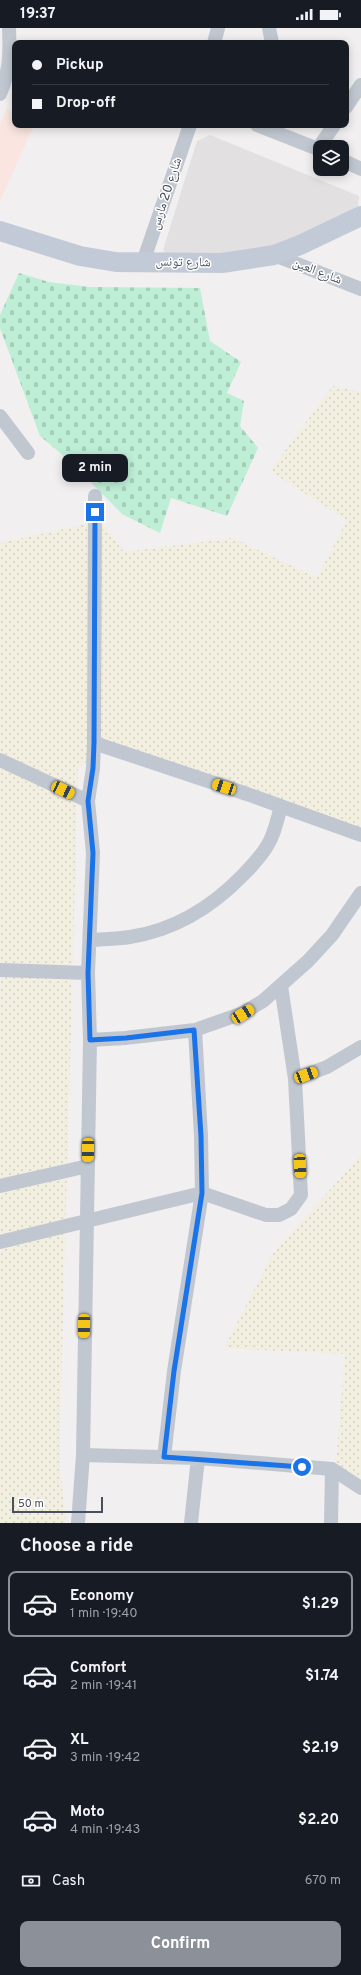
<!DOCTYPE html>
<html lang="en">
<head>
<meta charset="utf-8">
<style>
	body { margin:0; font-family:Overpass,"Noto Naskh Arabic",sans-serif; background:#242831; color:#f1f3f6; height:100vh; display:flex; flex-direction:column; font-size:15px; white-space:nowrap }
	* { box-sizing:border-box; margin:0 }
	p { font-size:13px; color:#9ea1a6 }
	.icon { flex:none; width:22px; height:22px; fill:none; stroke:currentColor; stroke-width:2; stroke-linecap:round; stroke-linejoin:round }
	.map { position:relative; height:1495px; overflow:hidden }
	.side { display:flex; flex-direction:column; background:#171b24; flex:1 }
	.side>* { flex:none }
	.top-card { position:absolute; left:12px; top:12px; width:337px; height:88px; border-radius:8px; box-shadow:0 2px 10px #0003; display:grid; align-content:center; height:88px; padding:0 20px; background:#171b24 }
	.fabs { position:absolute; left:313px; top:112px; display:grid; gap:8px }
	.fabs a { display:grid; place-items:center; width:36px; height:36px; border-radius:8px; background:#171b24; box-shadow:0 2px 10px #0003; font-size:20px }
	.scale { position:absolute; left:12px; bottom:10px; width:91px; box-sizing:border-box; padding-left:4px; border:2px solid #47505c; border-top:0; font-size:11px; line-height:14px; white-space:nowrap; color:#47505c; -webkit-text-stroke:3px #fff; paint-order:stroke }
	.end { position:absolute; width:18px; height:18px; margin:-9px; border:5px solid #1a73e8; background:#fff; box-shadow:0 0 0 2px #fff }
	.from { border-radius:50% }
	.bubble { position:absolute; height:28px; border-radius:8px; background:#171b24; box-shadow:0 2px 10px #0003; font-size:13px; font-weight:700; line-height:28px; text-align:center }
	.car { position:absolute; width:12px; height:24px; margin:-12px -6px; border-radius:5px; box-shadow:0 0 3px 1px #0007; background:linear-gradient(#f5c518 24%,#345 0 40%,#f5c518 0 76%,#345 0 86%,#f5c518 0) }
	.top-card b { display:flex; align-items:center; gap:14px; height:38px; font-size:15px }
	.top-card b+b { border-top:1px solid #363941 }
	.top-card i { width:10px; height:10px; background:#f1f3f6 }
	ul { padding:0; list-style:none }
	li { display:flex; align-items:center; gap:12px; height:66px; margin:0 8px 6px; padding:0 12px; border:2px solid transparent; border-radius:8px }
	li div { flex:1 }
	li b { display:block; font-size:15px }
	li em { font-style:normal; font-weight:700 }
	li.on { border-color:#8c9099 }
	li>.icon { width:36px; height:36px; stroke-width:1.5 }
	h2 { padding:0 20px; font-size:18px; line-height:48px }
	.pay { display:flex; align-items:center; gap:10px; height:44px; padding:0 20px; font-size:15px }
	.pay p { margin-inline-start:auto }
	.primary-button { display:flex; gap:8px; margin-top:auto; padding:8px 20px }
	.primary-button a { flex:1; height:46px; border-radius:8px; background:#8c9099; color:#fff; font-size:16px; font-weight:700; line-height:46px; text-align:center }
	.status { display:flex; justify-content:space-between; align-items:center; height:28px; padding:0 20px; background:#171b24; direction:ltr }
	.status svg { height:11px; fill:currentColor }
	.map>svg:first-child { display:block }
	.education { fill:#e2e0e1 }
	.medical { fill:#fae5e0 }
	.sand { fill:url(#sand-dots) }
	.cemetery { fill:url(#cemetery-stones) }
	.lines { fill:none; stroke-linecap:round; stroke-linejoin:round }
	.street { stroke:#c0c7d0; stroke-width:14 }
	.secondary { stroke:#c2cad7; stroke-width:20 }
	.route { stroke:#1a73e8; stroke-width:5 }
	.labels { text-anchor:middle; dominant-baseline:central; stroke-width:3; stroke-linejoin:round; paint-order:stroke }
	.street-label { font-size:13px; fill:#47505c; stroke:#fff }
</style>
</head>
<body>
<div class="status"><b>19:37</b><svg viewBox="0 0 49 12"><path d="M0 12V9h3v3zM5 12V6h3v6zM10 12V3h3v9zM15 12V0h3v12zM26 1h20v11H26zM47 4h2v5h-2z"/></svg></div>
<div class="map">
<svg width="361" height="1495" viewBox="0 0 361 1495">
	<defs>
		<pattern id="sand-dots" width="8" height="8" patternUnits="userSpaceOnUse"><rect width="8" height="8" fill="#f2eee0"/><path d="M2 2h.1M6 6h.1" fill="none" stroke="#d1cec3" stroke-width="1.8" stroke-linecap="round"/></pattern>
		<pattern id="cemetery-stones" width="16" height="16" patternUnits="userSpaceOnUse"><rect width="16" height="16" fill="#beeed6"/><path d="M2 7V4a2 2 0 0 1 4 0v3zM10 15v-3a2 2 0 0 1 4 0v3z" fill="#a5ceba"/></pattern>
	</defs>
	<rect width="100%" height="100%" fill="#f1efef"/>
	<path class="education" d="M210,107L359,168L358,179L284,216L240,227L170,231L163,222L197,113Z"/>
	<path class="medical" d="M7,81L15,85V97H34L0,173V96Z"/>
	<path class="sand" d="M333,358L361,364V808L112,717L78,740L59,1433L66,1495H0V970L2,935L0,933V515L100,493L124,524L233,510L317,550L347,492L270,443Z
		M361,1127V1465L335,1450L345,1326L224,1320L273,1226Z"/>
	<path class="cemetery" d="M19,245L49,254L90,259L200,260L210,313L241,334L227,365L244,373L240,398L258,420L227,488L171,470L160,505L122,486L72,435L40,408L0,300V287Z"/>
	<g class="lines">
		<path class="street" d="M269,0L272,15
			M214,15L218,0
			M0,66C10,43 10,24 9,0
			M346,79L361,57
			M257,97L318,121L334,97
			M342,132L361,141
			M274,227L361,261
			M143,234L190,97
			M0,388L28,425
			M94,715L247,766L361,807
			M0,732L88,773
			M91,912C104,911 117,911 130,909C175,902 212,879 243,847C254,836 267,822 272,808C276,799 278,788 281,779
			M0,942L88,945
			M90,1012L125,1010L195,1002L243,985L263,973L308,933L332,907L361,865
			M295,1051L327,1039L361,1019
			M0,1158L88,1138
			M0,1214L202,1165L266,1187H279L291,1181L301,1167L295,1051L281,958
			M83,1427L198,1430L332,1441L361,1460
			M164,1429L174,1343L202,1165L201,1108L195,1002
			M78,1495L83,1427L90,1012L88,945L93,825L88,773L93,740L94,715L95,468
			M191,1495L198,1430
			M331,1495L332,1441"/>
		<path class="secondary" d="M0,203L80,228L116,234L222,235L274,227L300,217L361,188"/>
	</g>
	<g class="lines">
		<path class="route" d="M95,484L94,715L93,740L88,773L93,825L88,945L90,1012L126,1010L194,1002L201,1108L202,1165L174,1343L164,1429L302,1439"/>
	</g>
	<g class="labels">
		<g class="street-label">
			<text transform="translate(167 166) rotate(-72)">شارع 20 مارس</text>
			<text transform="translate(183 235) rotate(1)">شارع تونس</text>
			<text transform="translate(317 244) rotate(21)">شارع العين</text>
		</g>
	</g>
</svg>
<div class="fabs">
<a><svg class="icon" aria-label="layers" viewBox="0 0 24 24"><path d="M12 4l9 5-9 5-9-5zM3 14l9 5 9-5"/></svg></a>
</div>
<div class="scale">50 m</div>
<i class="end from" style="left:302px;top:1439px"></i>
<i class="end" style="left:95px;top:484px"></i>
<div class="bubble" style="left:62px;top:426px;width:66px">2 min</div>
<i class="car" style="left:224px;top:759px;rotate:288deg"></i>
<i class="car" style="left:63px;top:762px;rotate:115deg"></i>
<i class="car" style="left:243px;top:986px;rotate:58deg"></i>
<i class="car" style="left:306px;top:1047px;rotate:70deg"></i>
<i class="car" style="left:88px;top:1122px;rotate:181deg"></i>
<i class="car" style="left:300px;top:1138px;rotate:177deg"></i>
<i class="car" style="left:84px;top:1298px;rotate:181deg"></i>
<div class="top-card">
<b><i class="from"></i>Pickup</b>
<b><i></i>Drop-off</b>
</div>
</div>
<section class="side">
<h2>Choose a ride</h2>
<ul>
<li class="on"><svg class="icon" aria-label="car" viewBox="0 0 24 24"><path d="M5 17H2v-5l4-1 3-4h7l3 4 3 1v5h-3M9 17h6M6 11h13"/><circle cx="7" cy="17" r="2"/><circle cx="17" cy="17" r="2"/></svg><div><b>Economy</b><p>1 min · 19:40</p></div><em>$1.29</em></li>
<li><svg class="icon" aria-label="car" viewBox="0 0 24 24"><path d="M5 17H2v-5l4-1 3-4h7l3 4 3 1v5h-3M9 17h6M6 11h13"/><circle cx="7" cy="17" r="2"/><circle cx="17" cy="17" r="2"/></svg><div><b>Comfort</b><p>2 min · 19:41</p></div><em>$1.74</em></li>
<li><svg class="icon" aria-label="car" viewBox="0 0 24 24"><path d="M5 17H2v-5l4-1 3-4h7l3 4 3 1v5h-3M9 17h6M6 11h13"/><circle cx="7" cy="17" r="2"/><circle cx="17" cy="17" r="2"/></svg><div><b>XL</b><p>3 min · 19:42</p></div><em>$2.19</em></li>
<li><svg class="icon" aria-label="car" viewBox="0 0 24 24"><path d="M5 17H2v-5l4-1 3-4h7l3 4 3 1v5h-3M9 17h6M6 11h13"/><circle cx="7" cy="17" r="2"/><circle cx="17" cy="17" r="2"/></svg><div><b>Moto</b><p>4 min · 19:43</p></div><em>$2.20</em></li>
</ul>
<div class="pay"><svg class="icon" aria-label="cash" viewBox="0 0 24 24"><path d="M3 7h18v10H3z"/><circle cx="12" cy="12" r="2"/></svg>Cash<p>670 m</p></div>
<div class="primary-button"><a>Confirm</a></div>
</section>
</body>
</html>
